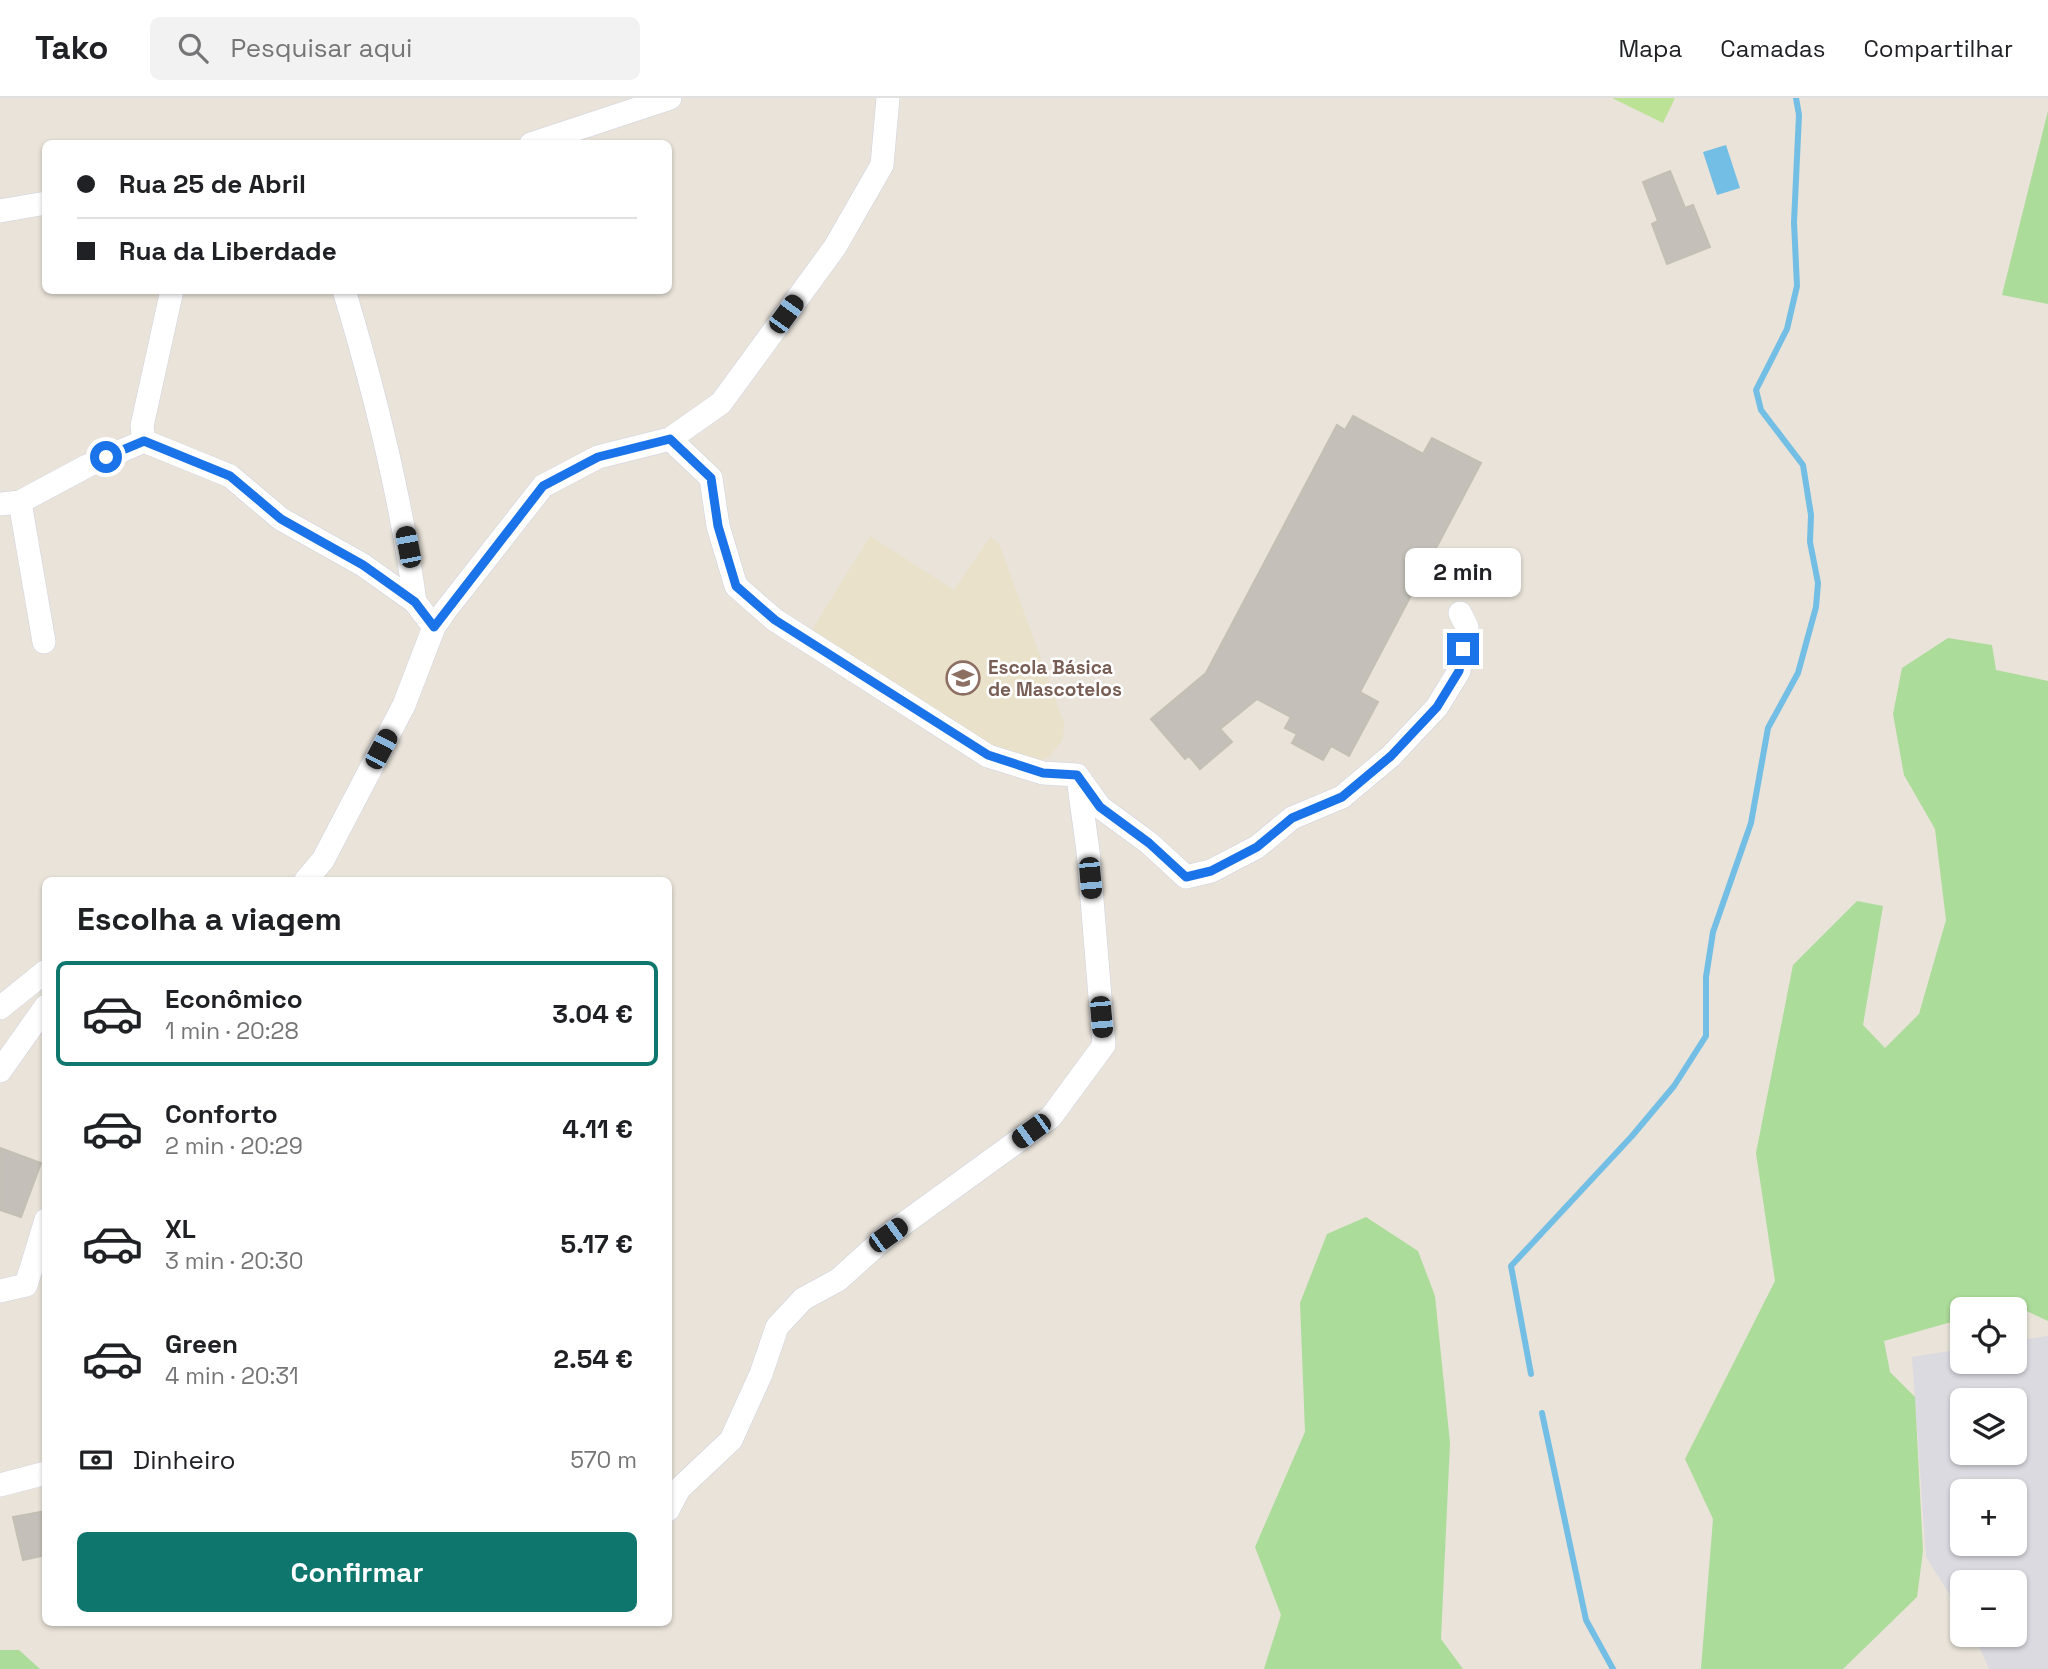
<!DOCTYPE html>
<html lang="pt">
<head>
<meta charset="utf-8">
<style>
	body { margin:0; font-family:"Space Grotesk",sans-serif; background:#f2f2f2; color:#202124; height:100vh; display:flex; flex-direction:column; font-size:26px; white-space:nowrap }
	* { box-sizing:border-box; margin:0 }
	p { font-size:23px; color:#757577 }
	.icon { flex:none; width:38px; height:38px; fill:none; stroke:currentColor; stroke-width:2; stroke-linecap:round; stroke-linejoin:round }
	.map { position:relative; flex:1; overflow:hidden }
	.drawer { position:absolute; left:42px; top:779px; width:630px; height:749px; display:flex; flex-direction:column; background:#fff; border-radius:10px; box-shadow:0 2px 5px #0004 }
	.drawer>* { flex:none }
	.top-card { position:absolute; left:42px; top:42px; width:630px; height:154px; border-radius:10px; box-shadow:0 2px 5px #0004; display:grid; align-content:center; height:154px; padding:0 35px; background:#fff }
	.tools { position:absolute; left:1950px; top:1199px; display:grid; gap:14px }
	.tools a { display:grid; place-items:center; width:77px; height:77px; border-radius:10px; background:#fff; box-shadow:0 2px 5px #0004; font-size:35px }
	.end { position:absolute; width:32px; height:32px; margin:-16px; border:9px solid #1a73e8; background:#fff; box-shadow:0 0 0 4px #fff }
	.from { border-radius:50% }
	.bubble { position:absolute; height:49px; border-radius:10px; background:#fff; box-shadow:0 2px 5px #0004; font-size:23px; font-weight:700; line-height:49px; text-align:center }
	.car { position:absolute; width:21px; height:42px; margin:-21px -10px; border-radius:9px; box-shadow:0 0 5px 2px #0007; background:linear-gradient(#222 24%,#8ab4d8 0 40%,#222 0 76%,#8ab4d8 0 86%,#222 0) }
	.top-card b { display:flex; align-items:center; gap:24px; height:66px; font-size:26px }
	.top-card b+b { border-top:2px solid #e0e0e0 }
	.top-card i { width:18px; height:18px; background:#202124 }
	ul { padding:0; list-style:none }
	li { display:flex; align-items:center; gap:21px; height:105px; margin:0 14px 10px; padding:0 21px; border:4px solid transparent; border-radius:10px }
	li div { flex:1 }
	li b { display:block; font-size:26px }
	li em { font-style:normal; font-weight:700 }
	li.current { border-color:#0f766e }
	li>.icon { width:63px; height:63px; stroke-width:1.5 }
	h2 { padding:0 35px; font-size:32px; line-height:84px }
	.pay { display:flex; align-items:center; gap:18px; height:77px; padding:0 35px; font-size:26px }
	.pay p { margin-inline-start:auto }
	.button { display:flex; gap:14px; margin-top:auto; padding:14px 35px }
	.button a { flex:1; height:80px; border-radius:10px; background:#0f766e; color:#fff; font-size:28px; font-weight:700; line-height:80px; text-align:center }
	header { display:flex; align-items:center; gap:42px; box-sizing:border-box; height:98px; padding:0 35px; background:#fff; border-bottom:2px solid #e0e0e0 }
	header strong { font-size:33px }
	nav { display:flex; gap:38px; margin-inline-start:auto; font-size:24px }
	.search { width:490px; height:63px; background:#f2f2f2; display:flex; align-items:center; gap:18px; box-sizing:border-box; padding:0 24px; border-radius:10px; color:#757577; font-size:26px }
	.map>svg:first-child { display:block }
	.industrial { fill:#dcdae1; fill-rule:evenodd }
	.education { fill:#e9e1c9 }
	.green { fill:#abdc99 }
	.pitch { fill:#bce296 }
	.water { fill:#73bee4 }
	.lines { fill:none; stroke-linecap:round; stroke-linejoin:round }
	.stream { stroke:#73bee4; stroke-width:6 }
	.building { fill:#c4c0b9; stroke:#c3bfb3; stroke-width:2 }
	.street-casing { stroke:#cfd1df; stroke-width:24 }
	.street { stroke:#fff; stroke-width:23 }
	.route { stroke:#1a73e8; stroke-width:9 }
	.labels { text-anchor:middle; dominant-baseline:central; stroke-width:5; stroke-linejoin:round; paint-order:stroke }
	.education-label { font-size:19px; font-weight:bold; fill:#785e54; stroke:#fff; text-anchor:start }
</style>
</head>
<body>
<header>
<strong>Tako</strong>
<div class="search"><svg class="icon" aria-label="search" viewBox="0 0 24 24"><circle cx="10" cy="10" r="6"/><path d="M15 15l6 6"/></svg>Pesquisar aqui</div>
<nav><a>Mapa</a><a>Camadas</a><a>Compartilhar</a></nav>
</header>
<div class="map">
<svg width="2048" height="1571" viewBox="0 0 2048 1571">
	<rect width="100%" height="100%" fill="#e9e3d9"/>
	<path class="industrial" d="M2048,1238V1571H1989L1974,1537L2014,1536V1484H1962V1516L1926,1459L1912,1259L1962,1251V1264H2014V1243ZM1962,1302H2014V1354H1962ZM1962,1393H2014V1446H1962Z"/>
	<path class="education" d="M870,438L954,492L990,439L999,445L1064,625L1063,641L1049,659L1038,663L994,653L810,535Z"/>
	<path class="green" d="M2048,13V206L2002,197Z
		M1948,540L1992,547L1996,572L2048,583V1223L2012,1206L1996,1211H1962V1221L1884,1243L1890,1274L1915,1299L1923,1453L1917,1499L1843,1571H1701L1713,1421L1685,1361L1775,1183L1756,1055L1793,867L1857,803L1883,808L1863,927L1885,950L1919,916L1946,822L1935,731L1904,677L1893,616L1902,570Z
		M1366,1119L1418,1153L1435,1198L1450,1345L1441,1541L1463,1571H1264L1281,1517L1255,1449L1305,1334L1300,1205L1327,1136Z
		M0,1552H19L40,1571H0Z"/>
	<path class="pitch" d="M1612,0H1675L1663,25Z"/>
	<path class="water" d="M1726,47L1740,90L1717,97L1703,54Z"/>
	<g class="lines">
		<path class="stream" d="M1531,1276L1511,1168L1632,1038L1674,988L1706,938V879L1713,834L1751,725L1768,630L1798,575L1816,509L1818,485L1810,444L1811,417L1803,367L1761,312L1756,292L1787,231L1797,188L1794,124L1799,17L1796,0
			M1542,1315L1586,1522L1613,1571"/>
	</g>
	<path class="building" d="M1670,73L1685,110L1693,107L1710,149L1667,166L1652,126L1658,123L1643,84Z
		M1353,318L1423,356L1432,340L1481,365L1360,594L1378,604L1349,658L1331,648L1323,662L1292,645L1297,636L1285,630L1291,619L1257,601L1220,631L1232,644L1200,671L1189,658L1185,661L1151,621L1206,575L1337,327L1345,332Z
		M0,1050L41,1065L21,1119L0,1112Z
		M46,1413V1457L23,1462L13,1419Z"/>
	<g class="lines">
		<defs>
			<path id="street" d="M531,46L670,0
				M0,113L46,105
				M344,192C375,295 401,398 415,504
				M670,341L711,380L718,428L736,488L775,522L988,658L1043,675L1077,677L1100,709L1149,745L1186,779L1211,773L1257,749L1292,720L1342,699L1391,658L1437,609L1459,573L1467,529L1460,515
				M144,343L142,328L172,192
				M20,404L44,544
				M0,406L20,404L87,368L144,343L230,378L281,421L363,467L415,504L434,529
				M306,782L323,762L404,607L434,529L445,513L543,388L598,359L670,341L721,305L835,149L882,67L888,0
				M0,910L46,873
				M0,973L46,908
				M0,1193L26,1187L46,1122
				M0,1387L46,1375
				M668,1412L679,1391L731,1342L761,1276L777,1229L803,1201L838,1182L888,1137L1051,1019L1104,947L1088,753L1078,680"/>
		</defs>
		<use href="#street" class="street-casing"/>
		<use href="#street" class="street"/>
	</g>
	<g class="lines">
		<path class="route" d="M106,359L144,343L230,378L281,421L363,467L415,504L434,529L543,388L598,359L670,341L711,380L718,428L736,488L775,522L988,657L1043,675L1077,677L1100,709L1149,745L1186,779L1211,773L1257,749L1292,720L1342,699L1391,658L1437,609L1459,573L1463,551"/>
	</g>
	<defs>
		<symbol id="school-ring" viewBox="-11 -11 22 22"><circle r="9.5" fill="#fff" stroke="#8d6e63" stroke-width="1.5"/><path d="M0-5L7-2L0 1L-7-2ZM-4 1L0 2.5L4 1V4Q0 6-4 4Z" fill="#8d6e63"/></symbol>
	</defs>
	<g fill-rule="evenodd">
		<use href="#school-ring" x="944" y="561" width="38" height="38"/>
	</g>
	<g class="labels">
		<g class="education-label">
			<text x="988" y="569">Escola Básica<tspan x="988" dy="22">de Mascotelos</tspan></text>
		</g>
	</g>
</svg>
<div class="tools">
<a><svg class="icon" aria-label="locate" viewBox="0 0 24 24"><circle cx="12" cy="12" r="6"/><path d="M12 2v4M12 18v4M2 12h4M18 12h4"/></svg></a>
<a><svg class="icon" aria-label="layers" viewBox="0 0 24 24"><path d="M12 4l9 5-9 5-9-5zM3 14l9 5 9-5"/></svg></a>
<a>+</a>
<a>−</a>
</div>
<i class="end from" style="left:106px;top:359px"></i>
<i class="end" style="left:1463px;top:551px"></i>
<div class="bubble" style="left:1405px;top:450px;width:116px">2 min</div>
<i class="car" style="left:786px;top:216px;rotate:36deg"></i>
<i class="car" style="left:408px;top:449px;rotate:349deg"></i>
<i class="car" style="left:381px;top:651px;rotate:28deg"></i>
<i class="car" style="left:1090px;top:780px;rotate:175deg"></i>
<i class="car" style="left:1101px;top:919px;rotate:175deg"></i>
<i class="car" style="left:1031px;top:1033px;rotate:234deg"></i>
<i class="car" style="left:888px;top:1137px;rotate:54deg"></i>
<div class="top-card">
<b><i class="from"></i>Rua 25 de Abril</b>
<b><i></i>Rua da Liberdade</b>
</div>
<section class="drawer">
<h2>Escolha a viagem</h2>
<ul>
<li class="current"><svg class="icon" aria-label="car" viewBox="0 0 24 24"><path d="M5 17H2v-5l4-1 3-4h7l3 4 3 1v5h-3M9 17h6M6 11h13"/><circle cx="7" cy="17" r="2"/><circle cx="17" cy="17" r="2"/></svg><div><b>Econômico</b><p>1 min · 20:28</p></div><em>3.04 €</em></li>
<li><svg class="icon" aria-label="car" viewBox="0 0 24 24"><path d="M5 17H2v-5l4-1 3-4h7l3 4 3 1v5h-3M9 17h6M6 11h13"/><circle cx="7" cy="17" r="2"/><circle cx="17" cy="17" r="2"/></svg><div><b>Conforto</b><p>2 min · 20:29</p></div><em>4.11 €</em></li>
<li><svg class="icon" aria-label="car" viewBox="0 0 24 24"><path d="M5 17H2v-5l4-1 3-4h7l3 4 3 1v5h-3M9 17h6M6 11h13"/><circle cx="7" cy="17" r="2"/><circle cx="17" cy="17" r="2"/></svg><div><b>XL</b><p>3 min · 20:30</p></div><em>5.17 €</em></li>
<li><svg class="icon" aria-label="car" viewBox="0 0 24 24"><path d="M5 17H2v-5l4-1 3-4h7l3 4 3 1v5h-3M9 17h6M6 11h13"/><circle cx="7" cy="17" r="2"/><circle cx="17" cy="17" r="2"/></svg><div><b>Green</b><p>4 min · 20:31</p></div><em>2.54 €</em></li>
</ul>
<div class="pay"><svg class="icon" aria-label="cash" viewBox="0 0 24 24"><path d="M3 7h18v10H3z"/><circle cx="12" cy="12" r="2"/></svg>Dinheiro<p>570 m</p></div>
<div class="button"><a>Confirmar</a></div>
</section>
</div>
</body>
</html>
